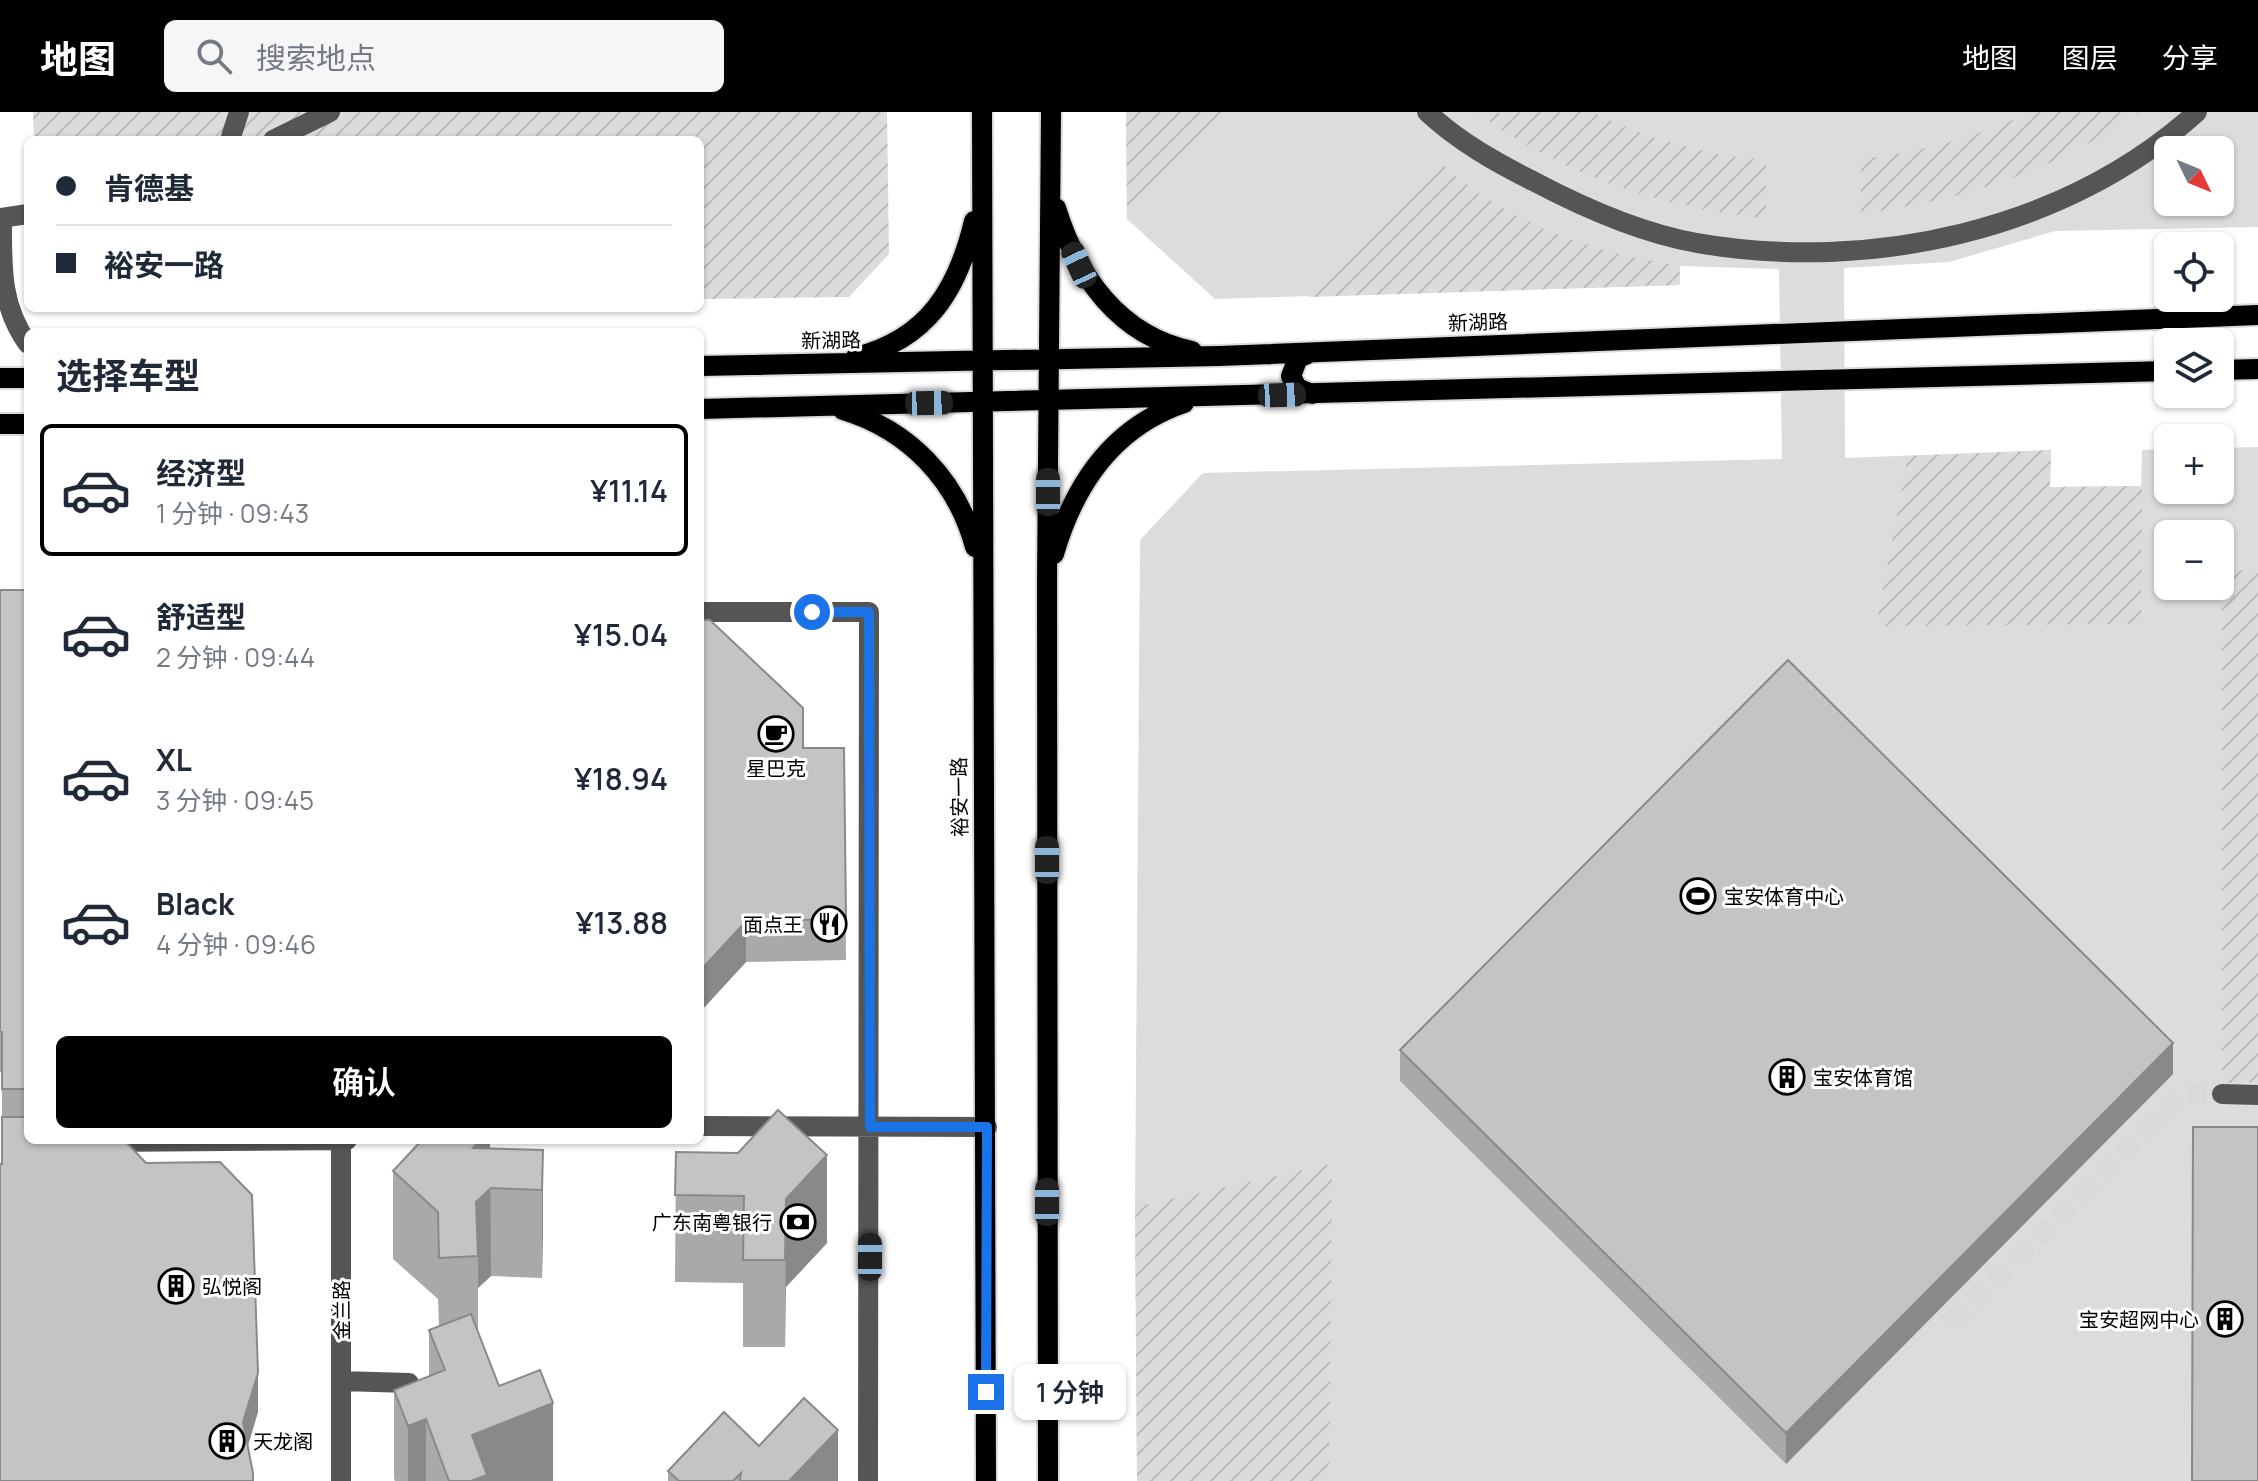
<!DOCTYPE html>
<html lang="zh">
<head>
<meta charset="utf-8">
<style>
	body { margin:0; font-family:Manrope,"Noto Sans SC",sans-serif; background:#f6f6f7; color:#1f2937; height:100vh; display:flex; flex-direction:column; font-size:30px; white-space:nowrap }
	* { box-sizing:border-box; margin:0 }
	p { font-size:26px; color:#747a83 }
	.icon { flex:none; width:44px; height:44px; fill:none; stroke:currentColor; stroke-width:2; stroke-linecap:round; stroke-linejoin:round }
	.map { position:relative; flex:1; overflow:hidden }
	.drawer { position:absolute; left:24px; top:216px; width:680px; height:816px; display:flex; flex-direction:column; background:#fff; border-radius:12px; box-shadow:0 2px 6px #0004 }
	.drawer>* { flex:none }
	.top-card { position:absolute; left:24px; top:24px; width:680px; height:176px; border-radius:12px; box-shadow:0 2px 6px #0004; display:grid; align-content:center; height:176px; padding:0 32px; background:#fff }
	.needle { width:52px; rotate:133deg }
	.buttons { position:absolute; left:2154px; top:24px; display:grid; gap:16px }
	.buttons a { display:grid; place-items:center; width:80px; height:80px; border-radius:12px; background:#fff; box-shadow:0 2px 6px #0004; font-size:40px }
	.end { position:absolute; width:36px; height:36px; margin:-18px; border:10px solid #1a73e8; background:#fff; box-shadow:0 0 0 4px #fff }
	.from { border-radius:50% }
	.bubble { position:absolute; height:56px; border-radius:12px; background:#fff; box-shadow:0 2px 6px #0004; font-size:26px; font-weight:600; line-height:56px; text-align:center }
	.car { position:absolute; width:24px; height:48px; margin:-24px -12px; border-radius:10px; box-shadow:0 0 6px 2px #0007; background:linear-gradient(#222 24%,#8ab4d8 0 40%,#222 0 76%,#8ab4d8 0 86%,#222 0) }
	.top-card b { display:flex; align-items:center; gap:28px; height:76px; font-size:30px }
	.top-card b+b { border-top:2px solid #e0e1e3 }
	.top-card i { width:20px; height:20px; background:#1f2937 }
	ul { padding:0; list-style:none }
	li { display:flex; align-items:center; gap:24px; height:132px; margin:0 16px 12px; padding:0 16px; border:4px solid transparent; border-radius:12px }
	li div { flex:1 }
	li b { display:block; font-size:30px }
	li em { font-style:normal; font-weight:600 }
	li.on { border-color:#000 }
	li>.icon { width:72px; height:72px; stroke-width:1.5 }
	h2 { padding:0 32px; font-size:36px; line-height:96px }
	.action { display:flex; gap:16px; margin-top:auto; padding:16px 32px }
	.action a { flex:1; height:92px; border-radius:12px; background:#000; color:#fff; font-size:32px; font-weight:600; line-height:92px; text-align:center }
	header { display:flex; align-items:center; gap:48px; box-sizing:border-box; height:112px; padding:0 40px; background:#000; color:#fff }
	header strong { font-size:38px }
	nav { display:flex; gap:44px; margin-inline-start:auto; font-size:28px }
	.search { width:560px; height:72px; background:#f6f6f7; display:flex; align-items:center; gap:20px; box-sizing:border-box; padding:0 28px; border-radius:12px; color:#747a83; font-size:30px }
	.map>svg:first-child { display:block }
	.green { fill:#dcdcdc; fill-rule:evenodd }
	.garden { fill:url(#garden-furrows) }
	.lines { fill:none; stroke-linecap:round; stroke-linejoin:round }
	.minor-tunnel { stroke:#d9d9d9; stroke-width:20; stroke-dasharray:20 10; stroke-linecap:butt }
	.major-casing { stroke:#dbdbdb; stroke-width:24 }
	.minor { stroke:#555; stroke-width:20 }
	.major { stroke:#000; stroke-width:20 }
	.wall { fill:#a9a9a9 }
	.shaded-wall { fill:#898989 }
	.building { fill:#c4c4c4; stroke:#898989; stroke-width:2 }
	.route { stroke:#1a73e8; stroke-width:10 }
	.labels { text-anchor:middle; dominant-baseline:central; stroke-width:6; stroke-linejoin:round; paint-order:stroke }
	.street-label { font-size:20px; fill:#000; stroke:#fff }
	.poi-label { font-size:20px; fill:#000; stroke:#fff; text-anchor:start }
</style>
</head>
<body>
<header>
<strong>地图</strong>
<div class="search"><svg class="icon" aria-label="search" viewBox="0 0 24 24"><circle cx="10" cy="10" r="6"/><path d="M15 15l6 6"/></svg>搜索地点</div>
<nav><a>地图</a><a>图层</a><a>分享</a></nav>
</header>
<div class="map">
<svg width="2258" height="1369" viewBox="0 0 2258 1369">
	<defs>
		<pattern id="garden-furrows" width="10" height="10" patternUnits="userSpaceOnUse" patternTransform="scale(2)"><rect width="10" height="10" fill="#dcdcdc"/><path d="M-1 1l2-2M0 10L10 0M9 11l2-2" fill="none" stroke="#bbb"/></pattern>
	</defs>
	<rect width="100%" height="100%" fill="#fff"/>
	<path class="green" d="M1126,0H2258V115L2055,119L1949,150L1844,156L1845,346L2051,338L2050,375L2141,374L2142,338L2168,337V378H2220V336L2258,335V1369H1137L1135,1095L1140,428L1203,361L1782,347L1779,157L1680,154V173L1215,187L1127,107ZM2168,38H2220V90H2168ZM2168,422H2220V474H2168Z"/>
	<path class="garden" d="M33,0H887L889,142L849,185L700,187V28H34Z
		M1126,0H1231L1127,107Z
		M1592,0C1647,27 1705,43 1766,48V107C1659,94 1565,65 1478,1Z
		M2030,0H2140C2055,58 1962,90 1861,101V47C1920,40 1976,26 2030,0Z
		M1439,49C1507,112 1589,139 1679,154L1680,173L1309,185Z
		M2051,338L2050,375L2142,374L2141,512L1876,514L1908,344Z
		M2258,458V970L2222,971V459Z
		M1332,1052L1329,1369H1137L1135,1095Z"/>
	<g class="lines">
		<path class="minor-tunnel" d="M1950,1211L2183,983L2222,982"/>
		<defs>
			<path id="major" d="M982,0L986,1369
				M1056,96C1077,164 1119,224 1192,239
				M1310,241L1298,246L1291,264L1297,276L1312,282
				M856,245C928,227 958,177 974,109
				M700,254L1219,244L2258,203
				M2220,258L2258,257
				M0,266H28
				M700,297L2168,259
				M843,298C909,318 957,368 975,435
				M0,312H28
				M1054,442C1074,373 1113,315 1184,291
				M1048,1369L1047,469L1051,0"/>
		</defs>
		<use href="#major" class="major-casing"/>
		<path class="minor" d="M1427,0C1458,29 1495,50 1533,69C1584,96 1640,121 1697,131C1870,161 2065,119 2197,0
			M230,28L239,0
			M273,28L330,0
			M0,106L28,102
			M2,106C2,154 0,193 28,232
			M700,500H869L868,1369
			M2222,982L2258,983
			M700,1014L987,1015
			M103,1030L347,1028
			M341,1269L409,1271
			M341,1369V1028"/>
		<use href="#major" class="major"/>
	</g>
	<path class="wall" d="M0,478H28V1028L128,1033L258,1300L248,1334L2,1052V960H0Z
		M803,636H844L846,848L746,850L700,900Z
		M1400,938L2173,962L1786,1352L1400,969Z
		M490,1028V1037L543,1038L542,1166L491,1164L478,1176V1221L499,1274L553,1369H395L394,1366V1278L429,1264V1218L439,1214L438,1187L393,1147V1059Z
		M676,1040L827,1131L786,1175L785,1235H743V1171L675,1170Z
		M759,1334L838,1369H668V1359Z"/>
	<path class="shaded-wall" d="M746,809V850L700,900V859Z
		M2173,931V962L1786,1352V1321Z
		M480,1028H490L491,1164L478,1176V1144L473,1036Z
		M543,1038V1126L542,1166V1078Z
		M827,1043V1131L786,1175L785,1235L786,1087Z
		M258,1261V1300L243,1349V1310Z
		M553,1291V1369H471L472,1323Z
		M426,1307V1369H408V1314Z
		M838,1318V1369H789Z"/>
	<path class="building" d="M0,478H28V977H2V920H0Z
		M700,508H710L803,596V636H844L846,807L746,809L700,859Z
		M1788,548L2173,931L1786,1321L1400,938Z
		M778,998L827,1043L786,1087L785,1148H743L744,1084L675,1083L676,1040L738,1041Z
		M2,1005H28V1028H128V1032L146,1051L220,1050L252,1083L258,1261L243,1310L253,1361V1369H0V1052H2Z
		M2193,1015H2258V1369H2192Z
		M422,1028H480L473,1036L543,1038L542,1078L491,1076L476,1090L478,1144L439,1146L438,1100L393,1059Z
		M471,1202L499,1274L540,1258L553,1291L472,1323L487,1363L471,1369H449L426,1307L408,1314L394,1278L445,1258L429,1218Z
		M804,1286L838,1318L789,1369H740L741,1361L733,1369H679L668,1359L724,1300L759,1334Z"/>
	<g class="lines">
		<path class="route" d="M812,500H869L870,1015H987L986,1280"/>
	</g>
	<defs>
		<symbol id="cafe-ring" viewBox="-11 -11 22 22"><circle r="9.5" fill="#fff" stroke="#000" stroke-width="1.5"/><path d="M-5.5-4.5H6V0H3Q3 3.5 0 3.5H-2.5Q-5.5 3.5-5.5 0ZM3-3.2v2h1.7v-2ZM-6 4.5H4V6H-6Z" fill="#000"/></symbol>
		<symbol id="stadium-ring" viewBox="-11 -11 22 22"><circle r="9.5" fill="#fff" stroke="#000" stroke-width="1.5"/><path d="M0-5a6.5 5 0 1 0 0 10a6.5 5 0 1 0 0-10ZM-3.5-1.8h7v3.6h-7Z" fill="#000"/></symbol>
		<symbol id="restaurant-ring" viewBox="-11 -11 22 22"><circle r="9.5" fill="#fff" stroke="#000" stroke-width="1.5"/><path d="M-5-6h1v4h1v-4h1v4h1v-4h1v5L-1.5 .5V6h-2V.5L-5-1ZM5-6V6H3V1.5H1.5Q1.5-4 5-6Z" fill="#000"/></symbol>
		<symbol id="building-ring" viewBox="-11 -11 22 22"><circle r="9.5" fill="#fff" stroke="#000" stroke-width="1.5"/><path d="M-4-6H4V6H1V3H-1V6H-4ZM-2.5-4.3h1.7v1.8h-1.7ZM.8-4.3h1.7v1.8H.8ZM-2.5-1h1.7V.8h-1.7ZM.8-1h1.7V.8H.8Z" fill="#000"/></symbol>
		<symbol id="bank-ring" viewBox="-11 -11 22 22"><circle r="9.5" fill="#fff" stroke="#000" stroke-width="1.5"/><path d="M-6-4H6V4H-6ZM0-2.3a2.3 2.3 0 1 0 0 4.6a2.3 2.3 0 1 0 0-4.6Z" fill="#000"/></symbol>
	</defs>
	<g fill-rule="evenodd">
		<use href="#cafe-ring" x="756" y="602" width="40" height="40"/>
		<use href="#stadium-ring" x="1678" y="764" width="40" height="40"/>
		<use href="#restaurant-ring" x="809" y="792" width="40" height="40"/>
		<use href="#building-ring" x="1767" y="945" width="40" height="40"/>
		<use href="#bank-ring" x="778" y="1090" width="40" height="40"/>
		<use href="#building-ring" x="156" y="1154" width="40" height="40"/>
		<use href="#building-ring" x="2205" y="1187" width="40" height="40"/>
		<use href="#building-ring" x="207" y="1309" width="40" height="40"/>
	</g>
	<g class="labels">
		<g class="street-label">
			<text transform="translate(1478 210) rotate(-2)">新湖路</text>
			<text transform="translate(831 228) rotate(-1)">新湖路</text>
			<text transform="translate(959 685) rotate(-91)">裕安一路</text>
			<text transform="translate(341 1198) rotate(-90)">金兰路</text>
		</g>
		<g class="poi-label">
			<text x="776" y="656" text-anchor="middle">星巴克</text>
			<text x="1724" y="784">宝安体育中心</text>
			<text x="803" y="812" text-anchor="end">面点王</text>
			<text x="1813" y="965">宝安体育馆</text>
			<text x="772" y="1110" text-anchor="end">广东南粤银行</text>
			<text x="202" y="1174">弘悦阁</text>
			<text x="2199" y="1207" text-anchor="end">宝安超网中心</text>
			<text x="253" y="1329">天龙阁</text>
		</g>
	</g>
</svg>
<div class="buttons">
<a><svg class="needle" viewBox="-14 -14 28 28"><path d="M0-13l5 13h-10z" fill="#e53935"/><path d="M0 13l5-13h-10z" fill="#747a83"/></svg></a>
<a><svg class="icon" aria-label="locate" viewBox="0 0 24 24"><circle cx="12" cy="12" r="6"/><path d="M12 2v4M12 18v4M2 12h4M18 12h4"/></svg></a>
<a><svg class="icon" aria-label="layers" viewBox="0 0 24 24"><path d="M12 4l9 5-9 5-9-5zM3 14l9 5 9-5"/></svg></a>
<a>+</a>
<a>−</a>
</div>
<i class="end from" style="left:812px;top:500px"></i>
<i class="end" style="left:986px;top:1280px"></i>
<div class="bubble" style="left:1014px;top:1252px;width:112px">1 分钟</div>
<i class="car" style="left:1079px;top:153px;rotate:335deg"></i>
<i class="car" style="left:1282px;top:283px;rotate:88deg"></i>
<i class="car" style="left:929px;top:291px;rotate:89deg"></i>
<i class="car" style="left:1048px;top:380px;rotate:0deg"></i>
<i class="car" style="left:1047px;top:748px;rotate:0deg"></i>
<i class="car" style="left:1047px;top:1090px;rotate:0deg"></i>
<i class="car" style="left:870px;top:1145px;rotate:0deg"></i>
<div class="top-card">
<b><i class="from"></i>肯德基</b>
<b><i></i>裕安一路</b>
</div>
<section class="drawer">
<h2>选择车型</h2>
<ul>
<li class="on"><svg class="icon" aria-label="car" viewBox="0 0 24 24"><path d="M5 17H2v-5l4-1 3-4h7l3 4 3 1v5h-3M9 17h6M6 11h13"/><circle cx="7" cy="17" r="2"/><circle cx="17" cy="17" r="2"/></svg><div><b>经济型</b><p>1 分钟 · 09:43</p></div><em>¥11.14</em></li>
<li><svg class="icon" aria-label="car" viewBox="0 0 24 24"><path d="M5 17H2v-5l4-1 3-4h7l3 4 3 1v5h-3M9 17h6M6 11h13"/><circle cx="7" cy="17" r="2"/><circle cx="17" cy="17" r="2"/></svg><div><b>舒适型</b><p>2 分钟 · 09:44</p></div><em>¥15.04</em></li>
<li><svg class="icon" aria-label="car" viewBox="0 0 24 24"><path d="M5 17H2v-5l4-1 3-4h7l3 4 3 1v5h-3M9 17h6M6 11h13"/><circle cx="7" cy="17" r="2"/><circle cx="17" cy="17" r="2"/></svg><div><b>XL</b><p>3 分钟 · 09:45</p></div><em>¥18.94</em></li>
<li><svg class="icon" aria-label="car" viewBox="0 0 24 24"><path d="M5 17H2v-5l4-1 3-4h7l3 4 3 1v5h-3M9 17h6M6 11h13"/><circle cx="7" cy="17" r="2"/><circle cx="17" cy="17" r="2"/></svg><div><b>Black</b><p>4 分钟 · 09:46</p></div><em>¥13.88</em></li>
</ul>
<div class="action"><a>确认</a></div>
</section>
</div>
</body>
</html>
